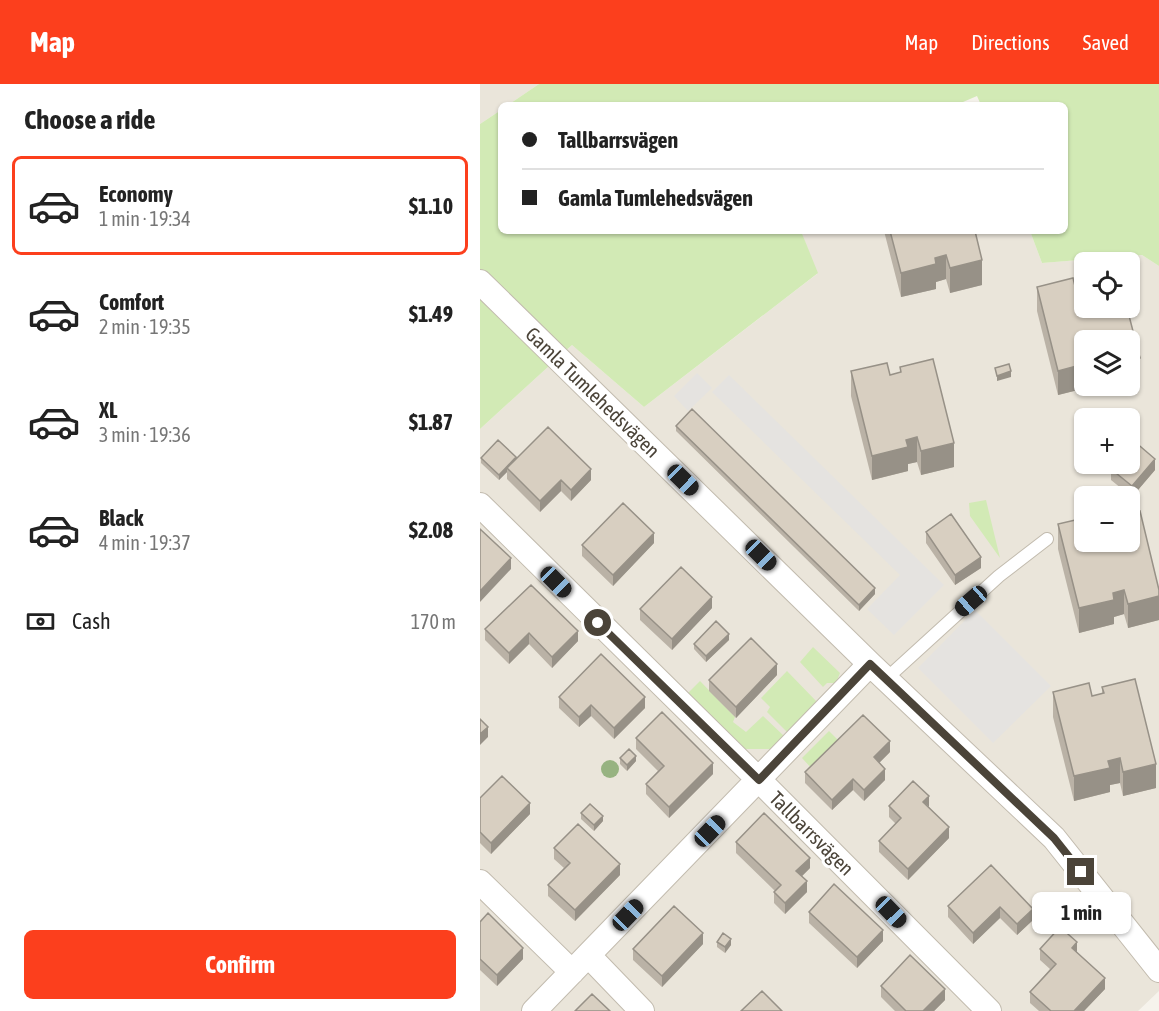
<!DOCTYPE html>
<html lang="en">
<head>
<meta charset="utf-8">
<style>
	body { margin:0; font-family:"Asap Condensed",sans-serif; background:#f6f6f6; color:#222; height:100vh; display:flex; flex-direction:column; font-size:22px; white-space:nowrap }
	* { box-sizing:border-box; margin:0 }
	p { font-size:20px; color:#767676 }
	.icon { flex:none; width:33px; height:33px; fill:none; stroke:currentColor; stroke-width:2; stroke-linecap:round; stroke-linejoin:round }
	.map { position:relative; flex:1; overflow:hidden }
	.details { display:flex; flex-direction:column; background:#fff; width:480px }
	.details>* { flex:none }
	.top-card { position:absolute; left:18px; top:18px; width:570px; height:132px; border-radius:9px; box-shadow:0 2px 4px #0004; display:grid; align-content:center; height:132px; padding:0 24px; background:#fff }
	.controls { position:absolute; left:594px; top:168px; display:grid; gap:12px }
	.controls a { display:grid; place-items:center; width:66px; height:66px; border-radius:9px; background:#fff; box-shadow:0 2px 4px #0004; font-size:30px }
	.end { position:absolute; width:27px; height:27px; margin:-14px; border:8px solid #4b4439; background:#fff; box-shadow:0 0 0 3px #fff }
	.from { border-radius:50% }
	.bubble { position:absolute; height:42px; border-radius:9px; background:#fff; box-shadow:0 2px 4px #0004; font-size:20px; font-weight:700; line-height:42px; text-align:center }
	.car { position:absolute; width:18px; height:36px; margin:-18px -9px; border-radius:8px; box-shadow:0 0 4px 2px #0007; background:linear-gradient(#222 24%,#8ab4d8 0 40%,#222 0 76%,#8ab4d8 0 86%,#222 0) }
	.top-card b { display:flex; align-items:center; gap:21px; height:57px; font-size:22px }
	.top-card b+b { border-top:2px solid #e0e0e0 }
	.top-card i { width:15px; height:15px; background:#222 }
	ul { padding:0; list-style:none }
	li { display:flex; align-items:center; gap:18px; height:99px; margin:0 12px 9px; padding:0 12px; border:3px solid transparent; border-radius:9px }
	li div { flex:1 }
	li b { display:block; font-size:22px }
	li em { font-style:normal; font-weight:700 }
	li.on { border-color:#fc3f1d }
	li>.icon { width:54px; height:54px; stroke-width:1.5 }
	h2 { padding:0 24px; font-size:27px; line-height:72px }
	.pay { display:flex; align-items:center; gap:15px; height:66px; padding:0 24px; font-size:22px }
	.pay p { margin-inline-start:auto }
	.cta { display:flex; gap:12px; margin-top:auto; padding:12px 24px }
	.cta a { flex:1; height:69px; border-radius:9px; background:#fc3f1d; color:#fff; font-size:24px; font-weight:700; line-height:69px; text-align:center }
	header { display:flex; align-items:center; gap:36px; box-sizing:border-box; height:84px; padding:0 30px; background:#fc3f1d; color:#fff }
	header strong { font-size:28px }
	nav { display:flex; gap:33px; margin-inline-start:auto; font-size:21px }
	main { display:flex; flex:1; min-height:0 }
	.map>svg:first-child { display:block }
	.residential { fill:#eae5da; fill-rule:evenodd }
	.green { fill:#d2eab5 }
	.parking { fill:#e5e3e0 }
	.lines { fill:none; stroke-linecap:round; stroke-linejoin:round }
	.lane-casing { stroke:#c2bbae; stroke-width:14 }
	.street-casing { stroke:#c2bbae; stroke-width:26 }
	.lane { stroke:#fff; stroke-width:12 }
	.street { stroke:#fff; stroke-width:24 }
	.tree { fill:#97b381 }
	.wall { fill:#bab2a6 }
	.shaded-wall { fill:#979187 }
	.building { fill:#d8cfc1; stroke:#979187; stroke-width:1.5 }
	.route { stroke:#4b4439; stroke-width:8 }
	.labels { text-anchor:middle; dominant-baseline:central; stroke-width:6; stroke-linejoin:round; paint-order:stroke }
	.street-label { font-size:20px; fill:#4b4439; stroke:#fff }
</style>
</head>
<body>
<header>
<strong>Map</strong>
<nav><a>Map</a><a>Directions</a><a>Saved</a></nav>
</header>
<main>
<section class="details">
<h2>Choose a ride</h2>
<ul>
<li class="on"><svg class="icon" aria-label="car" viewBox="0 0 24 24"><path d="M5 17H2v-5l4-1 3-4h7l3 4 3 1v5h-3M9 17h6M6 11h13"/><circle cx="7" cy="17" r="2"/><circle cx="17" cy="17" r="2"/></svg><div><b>Economy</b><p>1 min · 19:34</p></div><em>$1.10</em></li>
<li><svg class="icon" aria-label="car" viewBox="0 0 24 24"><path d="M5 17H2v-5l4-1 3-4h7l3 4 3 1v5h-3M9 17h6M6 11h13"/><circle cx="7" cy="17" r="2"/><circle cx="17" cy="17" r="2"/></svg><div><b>Comfort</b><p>2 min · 19:35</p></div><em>$1.49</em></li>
<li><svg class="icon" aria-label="car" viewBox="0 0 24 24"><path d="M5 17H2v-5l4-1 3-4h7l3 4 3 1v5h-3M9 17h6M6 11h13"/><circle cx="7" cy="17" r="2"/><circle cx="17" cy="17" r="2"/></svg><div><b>XL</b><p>3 min · 19:36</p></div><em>$1.87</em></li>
<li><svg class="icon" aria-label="car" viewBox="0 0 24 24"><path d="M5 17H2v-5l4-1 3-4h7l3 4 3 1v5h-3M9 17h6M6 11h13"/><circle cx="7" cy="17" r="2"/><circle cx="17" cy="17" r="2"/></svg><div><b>Black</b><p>4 min · 19:37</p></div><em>$2.08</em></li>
</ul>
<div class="pay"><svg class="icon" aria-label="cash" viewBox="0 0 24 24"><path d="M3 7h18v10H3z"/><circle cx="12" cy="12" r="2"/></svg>Cash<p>170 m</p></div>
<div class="cta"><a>Confirm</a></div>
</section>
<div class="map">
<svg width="679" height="927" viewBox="0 0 679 927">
	<rect width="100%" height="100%" fill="#f6f3ec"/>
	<path class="residential" d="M0,0H59L28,21H21V26L0,40Z
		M321,147H550L562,179L662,171L679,182V907L658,927H0V345L92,261L164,323L337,190ZM604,178H650V224H604ZM604,256H650V302H604ZM604,334H650V380H604ZM604,412H650V458H604Z"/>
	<path class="green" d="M59,0H679V182L662,171L562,179L550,147H585V21H501L497,12L476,21H28Z
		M21,26V147H321L338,189L164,323L92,261L0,345V40Z
		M506,416L520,474L490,432L489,419Z
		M333,563L360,589L356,599H347L343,603L320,578Z
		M307,587L337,618L308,649L287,628L290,623L281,614Z
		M220,597L255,633L253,638L266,648L283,632L304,652L290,665H264L208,609Z
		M349,647L362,660L334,687L322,674Z"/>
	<path class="parking" d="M217,289L232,304L208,327L194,312Z
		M249,291L464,501L414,551L387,525L420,491L232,308Z
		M495,526L571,602L513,659L438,584Z"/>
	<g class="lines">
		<defs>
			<path id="lane" d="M406,595L519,492L567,455"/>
			<path id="street" d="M0,198L390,580L574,754L679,886
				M0,421L279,696L509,927
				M0,798L92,888
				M109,872L162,927
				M54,927L390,580"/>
		</defs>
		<use href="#lane" class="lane-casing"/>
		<use href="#street" class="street-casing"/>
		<use href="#lane" class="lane"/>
		<use href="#street" class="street"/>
	</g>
	<circle class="tree" cx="130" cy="685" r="9"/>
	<path class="wall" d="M404,147H495L502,201L470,209L466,195L456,198V205L421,213Z
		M593,194L596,206L604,204V224H647L660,274V298L650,301V256H604V302H614L578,311L557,227V203Z
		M420,283L474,383L441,391L437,378L428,380V387L392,396L371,312V287L410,291L420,288Z
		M196,342L395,510L379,527L196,347Z
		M1,374L36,376L111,396L91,417L81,407L60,428L27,395V388L19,396L1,379Z
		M631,385L675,386L652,413L631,396Z
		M578,440L679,506V536L648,544L644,530L634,533V540L599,549L578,465Z
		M446,448L501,484L475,501L446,459Z
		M174,459L133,502L102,472V461Z
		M51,501L98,557L72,584L49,560L29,580L5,556V545Z
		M232,524L192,566L160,536V525Z
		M249,556L226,578L214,565V560Z
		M297,591L256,634L229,607V596Z
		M622,603L676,704L643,712L640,699L630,701V708L594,717L573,633V608L612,612L622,610Z
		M79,613L165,624L134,655L111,632L99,643L79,624Z
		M156,654L233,690L189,734L166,710V700L178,687L156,665Z
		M410,668L399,679L405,696L384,717L373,706L352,726L325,699V688Z
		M140,674L156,677L147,687L140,680Z
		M0,714L50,730L11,770L0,759Z
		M409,722L449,723L469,754L428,796L399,768V757L416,740L409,733Z
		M101,729L123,737L114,747L101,735Z
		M256,758L330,784L322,792L327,808L305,830L294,819V808L295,807L256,769Z
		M74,764L140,791L95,837L68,812V801L84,784L74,775Z
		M511,781L553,836L537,851L520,834L493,860L468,833V822Z
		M329,828L403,857L377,884L329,839Z
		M0,838L43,875L17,902L0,886Z
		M237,858L251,861L245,869L237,863Z
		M223,860L182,903L153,876V865Z
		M560,865L597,868L625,905L604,927H559L550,919V908L570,885L560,876Z
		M401,902L465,916L454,927H415L401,913Z"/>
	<path class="shaded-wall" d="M466,171V195L456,198V205L421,213V189L455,174Z
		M502,176V201L470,209V184Z
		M660,274V298L650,301V276Z
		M604,280V302H614L578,311V287Z
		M531,287V293L517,297V292Z
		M627,302H647L627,306Z
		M437,353V378L428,380V387L392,396V372L426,356Z
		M474,359V383L441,391V367Z
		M36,373V379L27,384V388L19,396V391Z
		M675,375V386L652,413V402Z
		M111,385V396L91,417V406Z
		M81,396V407L60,428V417Z
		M174,449V459L133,502V491Z
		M501,473V484L475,501V491Z
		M31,474V485L0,518V507Z
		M395,504V510L379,527V521Z
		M644,506V530L634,533V540L599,549V524L633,509Z
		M679,512V536L648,544V520Z
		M232,513V524L192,566V555Z
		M98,547V557L72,584V573Z
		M49,549V560L29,580V569Z
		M249,550V556L226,578V572Z
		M297,580V591L256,634V623Z
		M165,613V624L134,655V644Z
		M111,621V632L99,643V633Z
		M8,643V653L0,661V650Z
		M410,657V668L394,684V673Z
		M156,672V677L147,687V681Z
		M640,674V699L630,701V708L594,717V692L628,677Z
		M233,679V690L189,734V723Z
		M676,680V704L643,712V688Z
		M405,685V696L384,717V706Z
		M373,695V706L352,726V716Z
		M449,712V723L443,718Z
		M50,719V730L11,770V759Z
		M123,732V737L114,747V741Z
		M469,743V754L428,796V785Z
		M330,774V784L316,798V787Z
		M140,780V791L95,837V826Z
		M327,797V808L305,830V819Z
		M520,823V834L493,860V849Z
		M553,825V836L537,851V840Z
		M403,846V857L377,884V873Z
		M223,849V860L182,903V892Z
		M251,855V861L245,869V863Z
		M597,858V869L592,864Z
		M43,864V875L17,902V891Z
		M625,894V905L604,927H594Z
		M465,905V916L454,927H443Z"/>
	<path class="building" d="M410,147H495L502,176L470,184L466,171L455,174L456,180L421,189Z
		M593,194L596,206L604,204V224H647L660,274L650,276V256H604V280L578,287L557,203Z
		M453,275L474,359L441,367L437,353L426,356L428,363L392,372L371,287L407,279L410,291L421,288L420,283Z
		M529,280L531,287L517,292L515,284Z
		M212,325L395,504L379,521L196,342Z
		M68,343L111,385L91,406L81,396L60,417L27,384Z
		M18,356L36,373L19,391L1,374Z
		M654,357L675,375L652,402L631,385L636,380H650V363Z
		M143,419L174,449L133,491L102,461Z
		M660,427L679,506V512L648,520L644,506L633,509L634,516L599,524L578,440L604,434V458H650V430Z
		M471,430L501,473L475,491L446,448Z
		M0,445L31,474L0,507Z
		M201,483L232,513L192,555L160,525Z
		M51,501L98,547L72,573L49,549L29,569L5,545Z
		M236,537L249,550L226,572L214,560Z
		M271,554L297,580L256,623L229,596Z
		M121,570L165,613L134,644L111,621L99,633L79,613Z
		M655,595L676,680L643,688L640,674L628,677L630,684L594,692L573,608L609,599L612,612L624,609L622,603Z
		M182,628L233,679L189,723L166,700L184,682L156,654Z
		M383,631L410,657L394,673L405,685L384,706L373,695L352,716L325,688Z
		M0,635L8,643L0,650Z
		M149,665L156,672L147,681L140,674Z
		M22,692L50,719L11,759L0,748V714Z
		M433,697L449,712L443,718L469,743L428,785L399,757L421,734L409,722Z
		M110,720L123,732L114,741L101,729Z
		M284,729L330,774L316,787L327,797L305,819L294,808L301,801L256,758Z
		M98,740L140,780L95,826L68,801L90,779L74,764Z
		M511,781L553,825L537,840L520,823L493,849L468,822Z
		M354,800L403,846L377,873L329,828Z
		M194,822L223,849L182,892L153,865Z
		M8,829L43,864L17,891L0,875V838Z
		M580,843L597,858L592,864L625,894L594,927H571L550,908L576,880L560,865Z
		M243,849L251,855L245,863L237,858Z
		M430,871L465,905L443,927H426L401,902Z
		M282,907L302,927H261Z
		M112,910L130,927H95Z"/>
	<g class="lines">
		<path class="route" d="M118,539L279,696L390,580L574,754L601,788"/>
	</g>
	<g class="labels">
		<g class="street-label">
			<text transform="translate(113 308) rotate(44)">Gamla Tumlehedsvägen</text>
			<text transform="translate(332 749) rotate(45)">Tallbarrsvägen</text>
		</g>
	</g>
</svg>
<div class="controls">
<a><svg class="icon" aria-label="locate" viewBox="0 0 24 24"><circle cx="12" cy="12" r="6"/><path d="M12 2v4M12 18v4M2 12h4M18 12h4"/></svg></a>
<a><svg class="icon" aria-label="layers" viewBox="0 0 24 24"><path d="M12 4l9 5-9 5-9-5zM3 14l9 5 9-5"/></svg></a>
<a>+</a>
<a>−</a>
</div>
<i class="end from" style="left:118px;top:539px"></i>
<i class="end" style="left:601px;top:788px"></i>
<div class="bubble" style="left:552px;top:808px;width:99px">1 min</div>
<i class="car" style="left:203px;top:396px;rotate:134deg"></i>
<i class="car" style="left:281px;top:471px;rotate:135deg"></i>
<i class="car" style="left:76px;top:498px;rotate:135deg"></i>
<i class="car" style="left:491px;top:517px;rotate:229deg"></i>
<i class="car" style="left:230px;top:747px;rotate:44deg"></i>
<i class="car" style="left:411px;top:828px;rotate:136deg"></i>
<i class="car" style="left:148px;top:831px;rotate:44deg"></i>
<div class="top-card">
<b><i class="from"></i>Tallbarrsvägen</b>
<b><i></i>Gamla Tumlehedsvägen</b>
</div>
</div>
</main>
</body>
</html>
